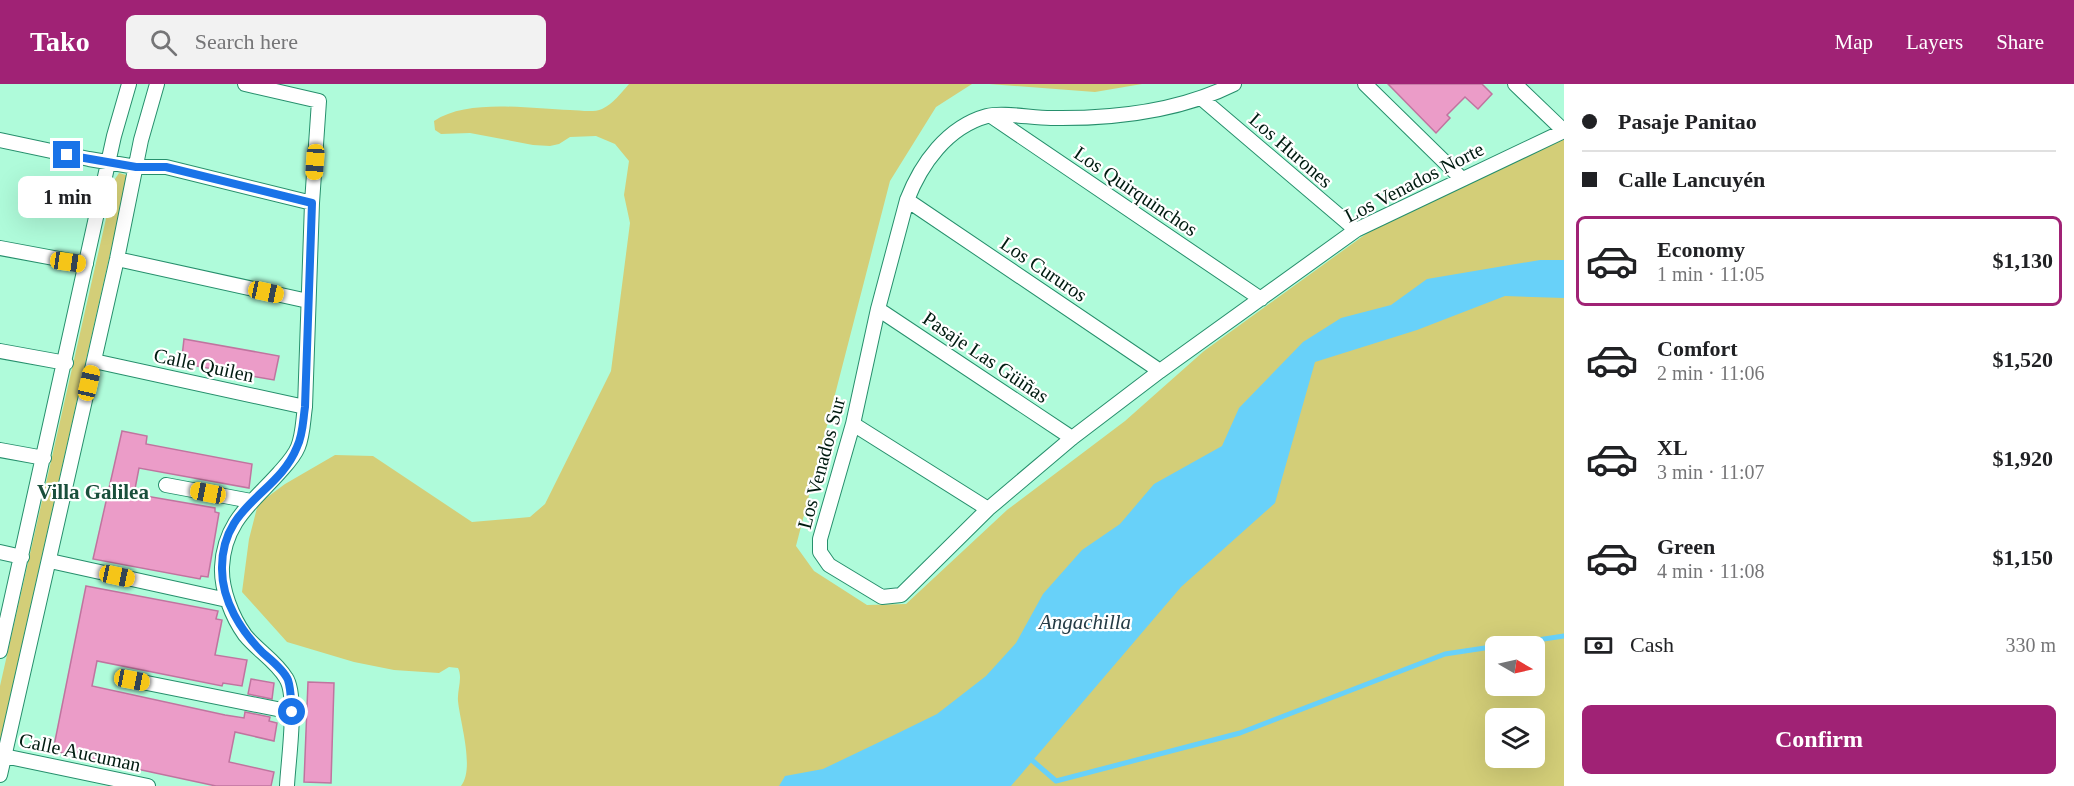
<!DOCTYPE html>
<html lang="en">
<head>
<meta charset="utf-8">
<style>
	body { margin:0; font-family:"Times New Roman",serif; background:#f2f2f2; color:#202124; height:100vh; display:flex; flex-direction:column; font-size:22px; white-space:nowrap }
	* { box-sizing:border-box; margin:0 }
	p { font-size:20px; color:#757577 }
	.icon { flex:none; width:33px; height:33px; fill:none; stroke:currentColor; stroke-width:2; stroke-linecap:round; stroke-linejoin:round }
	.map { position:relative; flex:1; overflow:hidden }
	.details { display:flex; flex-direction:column; background:#fff; width:510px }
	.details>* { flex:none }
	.hud { display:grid; align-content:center; height:132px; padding:0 18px; background:#fff }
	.needle { width:39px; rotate:99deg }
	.buttons { position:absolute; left:1485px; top:552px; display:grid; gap:12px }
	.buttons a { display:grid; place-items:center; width:60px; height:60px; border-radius:9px; background:#fff; box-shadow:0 6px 24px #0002; font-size:30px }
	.end { position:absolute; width:27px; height:27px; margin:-14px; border:8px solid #1a73e8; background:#fff; box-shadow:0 0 0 3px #fff }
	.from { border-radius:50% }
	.bubble { position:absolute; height:42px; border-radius:9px; background:#fff; box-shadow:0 6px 24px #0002; font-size:20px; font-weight:600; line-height:42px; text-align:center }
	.car { position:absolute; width:18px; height:36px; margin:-18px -9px; border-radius:8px; box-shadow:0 0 4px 2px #0007; background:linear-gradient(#f5c518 24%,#345 0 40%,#f5c518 0 76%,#345 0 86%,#f5c518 0) }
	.hud b { display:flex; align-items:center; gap:21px; height:57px; font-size:22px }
	.hud b+b { border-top:2px solid #e0e0e0 }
	.hud i { width:15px; height:15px; background:#202124 }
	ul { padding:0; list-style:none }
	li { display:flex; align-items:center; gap:18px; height:90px; margin:0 12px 9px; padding:0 6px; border:3px solid transparent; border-radius:9px }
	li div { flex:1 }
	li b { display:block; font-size:22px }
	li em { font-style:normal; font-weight:600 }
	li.current { border-color:#a02275 }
	li>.icon { width:54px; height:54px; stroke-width:1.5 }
	.pay { display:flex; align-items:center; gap:15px; height:66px; padding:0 18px; font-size:22px }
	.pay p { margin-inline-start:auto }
	.cta { display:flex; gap:12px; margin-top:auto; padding:12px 18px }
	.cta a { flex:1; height:69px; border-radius:9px; background:#a02275; color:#fff; font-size:24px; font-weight:600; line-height:69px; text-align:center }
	header { display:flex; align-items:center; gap:36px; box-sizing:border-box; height:84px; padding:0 30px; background:#a02275; color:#fff }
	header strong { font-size:28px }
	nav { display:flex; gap:33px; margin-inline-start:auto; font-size:21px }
	.search { width:420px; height:54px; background:#f2f2f2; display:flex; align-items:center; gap:15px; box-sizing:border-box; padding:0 21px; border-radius:9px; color:#757577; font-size:22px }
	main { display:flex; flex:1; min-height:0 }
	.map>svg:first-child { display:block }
	.green { fill:#d3ce78; fill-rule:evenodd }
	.water { fill:#68d1f9 }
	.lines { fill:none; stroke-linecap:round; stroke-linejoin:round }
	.stream { stroke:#68d1f9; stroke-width:5 }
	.building { fill:#eb9cc8; stroke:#c0749f; stroke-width:1.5 }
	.street-casing { stroke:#268f6c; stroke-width:16 }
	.street { stroke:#fff; stroke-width:14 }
	.route { stroke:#1a73e8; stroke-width:8 }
	.labels { text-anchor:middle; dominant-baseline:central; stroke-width:4.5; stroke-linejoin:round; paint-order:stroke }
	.street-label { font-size:20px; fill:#001b10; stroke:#fff }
	.neighbourhood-label { font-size:21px; font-weight:bold; fill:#1a4f3c; stroke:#fff }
	.water-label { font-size:21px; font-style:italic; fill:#253c46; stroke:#fff }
</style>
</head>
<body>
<header>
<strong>Tako</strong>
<div class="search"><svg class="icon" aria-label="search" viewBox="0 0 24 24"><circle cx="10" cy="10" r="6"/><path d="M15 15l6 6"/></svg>Search here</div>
<nav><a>Map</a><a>Layers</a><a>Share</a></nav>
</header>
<main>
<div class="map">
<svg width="1564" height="702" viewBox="0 0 1564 702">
	<rect width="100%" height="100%" fill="#affbda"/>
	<path class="green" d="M629,0H972L936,23L890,97L796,462L814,487L867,521L906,520L1007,426L1125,337L1204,267L1363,152L1384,139L1564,49V702H461C475,685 460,638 458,617C457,606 463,594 458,584L449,583L439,589L394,586L354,578L287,558L242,508L249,455L258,420L285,400L335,371L373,372L472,438L530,433L545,420L611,287L630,139L624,111L629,77L615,60L596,52L570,53L559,60L550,62L533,61L470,49L441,50L435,46L434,37C468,14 531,25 570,26C579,26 593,29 602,25C613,20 621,9 629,0ZM1496,562H1534V602H1496ZM1496,634H1534V674H1496Z
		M989,0H1142L1095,8Z
		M119,89L126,91V99L0,657V602L115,95Z"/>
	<path class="water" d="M1540,176H1564V214L1505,212L1417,246L1315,278L1275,419L1181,503L1011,702H779L785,692L823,685L892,652L937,630L986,592L1016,559L1043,510L1082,466L1120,440L1154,400L1222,362L1239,324L1303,258L1341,234L1391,221L1427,195Z"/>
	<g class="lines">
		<path class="stream" d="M1033,677L1056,697L1240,649L1445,570L1564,552"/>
	</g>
	<path class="building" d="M1388,0H1482L1492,10L1478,25L1465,13L1447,31L1450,34L1436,49Z
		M184,255L279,272L274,296L185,280L186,273H182Z
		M122,347L147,352L146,360L252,380L249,404L139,384L134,410L215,424V428L219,429L208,493L201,492L200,495L93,475Z
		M86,502L218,527L216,535L222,536L215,571L247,576L242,602L223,599L222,602L97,577L92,602L225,631L244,634L245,628L270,633L269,637L277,639L274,657L235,648L229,678L274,688L271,702H216L53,667Z
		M251,595L274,599L272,615L248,610Z
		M308,598L334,599L331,699L304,698Z"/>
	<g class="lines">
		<defs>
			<path id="street" d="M245,0L319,17L312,119L305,323C303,336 303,351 298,363C294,373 286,381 279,389C252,419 224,438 222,483C221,505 232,533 245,551C257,566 276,577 286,594C298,612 288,678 287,702
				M1234,0C1178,28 1112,35 1051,34C1032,34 1003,28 987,32C947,43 921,80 907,116L878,225L853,340L820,455V468L829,481L882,513L901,511L988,425L1072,354L1160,287L1356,146L1564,47
				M1365,0L1461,94
				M1515,0L1564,47
				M1201,14L1356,146
				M991,32L1261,215
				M0,56L89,75L136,83H166L312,119
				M907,116L1160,287
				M0,164L86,180
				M117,175L308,217
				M878,225L1072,354
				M0,267L66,279
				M94,277L305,323
				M853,340L988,425
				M0,366L44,374
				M166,401L251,417
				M0,468L22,473
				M50,477L227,516
				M0,567L114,52L129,0
				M132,596L292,628
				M4,672L148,702
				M0,691L117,175L141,56L157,0"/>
		</defs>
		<use href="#street" class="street-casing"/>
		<use href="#street" class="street"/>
	</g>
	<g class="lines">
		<path class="route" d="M67,71L136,83H166L312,119L305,323C303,336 303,351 297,363C278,411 221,420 222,485C222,517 241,547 263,569C271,576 284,586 288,596C291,605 291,618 292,628"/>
	</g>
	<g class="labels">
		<g class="street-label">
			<text transform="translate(1291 66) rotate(41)">Los Hurones</text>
			<text transform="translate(1414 98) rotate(-27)">Los Venados Norte</text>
			<text transform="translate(1136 107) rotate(34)">Los Quirquinchos</text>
			<text transform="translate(1044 185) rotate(34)">Los Cururos</text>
			<text transform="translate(986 273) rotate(34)">Pasaje Las Güiñas</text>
			<text transform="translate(204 281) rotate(12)">Calle Quilen</text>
			<text transform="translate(821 379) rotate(-75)">Los Venados Sur</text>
			<text transform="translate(80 668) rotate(12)">Calle Aucuman</text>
		</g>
		<g class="neighbourhood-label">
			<text x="93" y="408">Villa Galilea</text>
		</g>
		<g class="water-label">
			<text x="1085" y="538">Angachilla</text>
		</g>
	</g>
</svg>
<div class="buttons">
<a><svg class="needle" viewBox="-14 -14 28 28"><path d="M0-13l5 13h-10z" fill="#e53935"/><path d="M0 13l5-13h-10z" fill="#757577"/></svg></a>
<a><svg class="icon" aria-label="layers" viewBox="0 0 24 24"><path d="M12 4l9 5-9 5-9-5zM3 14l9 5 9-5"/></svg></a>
</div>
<i class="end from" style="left:292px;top:628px"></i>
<i class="end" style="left:67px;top:71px"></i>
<div class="bubble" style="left:18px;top:92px;width:99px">1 min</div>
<i class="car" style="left:315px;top:78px;rotate:184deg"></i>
<i class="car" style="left:68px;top:178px;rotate:98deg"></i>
<i class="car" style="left:266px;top:208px;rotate:102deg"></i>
<i class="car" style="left:89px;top:299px;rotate:13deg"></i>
<i class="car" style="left:208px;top:409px;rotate:281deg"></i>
<i class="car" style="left:117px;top:492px;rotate:102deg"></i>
<i class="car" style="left:132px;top:596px;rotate:101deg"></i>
</div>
<section class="details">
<div class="hud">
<b><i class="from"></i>Pasaje Panitao</b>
<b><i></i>Calle Lancuyén</b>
</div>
<ul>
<li class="current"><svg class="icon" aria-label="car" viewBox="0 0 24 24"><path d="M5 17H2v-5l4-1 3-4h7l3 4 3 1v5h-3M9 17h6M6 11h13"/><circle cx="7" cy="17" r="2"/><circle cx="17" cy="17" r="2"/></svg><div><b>Economy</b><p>1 min · 11:05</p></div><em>$1,130</em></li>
<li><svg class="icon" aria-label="car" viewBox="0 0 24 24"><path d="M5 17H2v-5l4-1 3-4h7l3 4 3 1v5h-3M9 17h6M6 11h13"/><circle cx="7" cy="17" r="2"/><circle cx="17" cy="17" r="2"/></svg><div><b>Comfort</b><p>2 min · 11:06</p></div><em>$1,520</em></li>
<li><svg class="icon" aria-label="car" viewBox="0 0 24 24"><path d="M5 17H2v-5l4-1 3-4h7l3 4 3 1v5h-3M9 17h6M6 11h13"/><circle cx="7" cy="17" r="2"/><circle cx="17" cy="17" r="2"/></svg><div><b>XL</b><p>3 min · 11:07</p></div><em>$1,920</em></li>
<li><svg class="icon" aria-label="car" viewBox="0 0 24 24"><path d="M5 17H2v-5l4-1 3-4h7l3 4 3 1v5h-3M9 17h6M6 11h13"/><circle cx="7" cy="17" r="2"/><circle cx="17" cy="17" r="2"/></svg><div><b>Green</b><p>4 min · 11:08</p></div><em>$1,150</em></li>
</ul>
<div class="pay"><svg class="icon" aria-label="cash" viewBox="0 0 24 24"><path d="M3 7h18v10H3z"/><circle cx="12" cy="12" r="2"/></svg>Cash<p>330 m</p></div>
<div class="cta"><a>Confirm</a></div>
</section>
</main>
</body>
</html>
